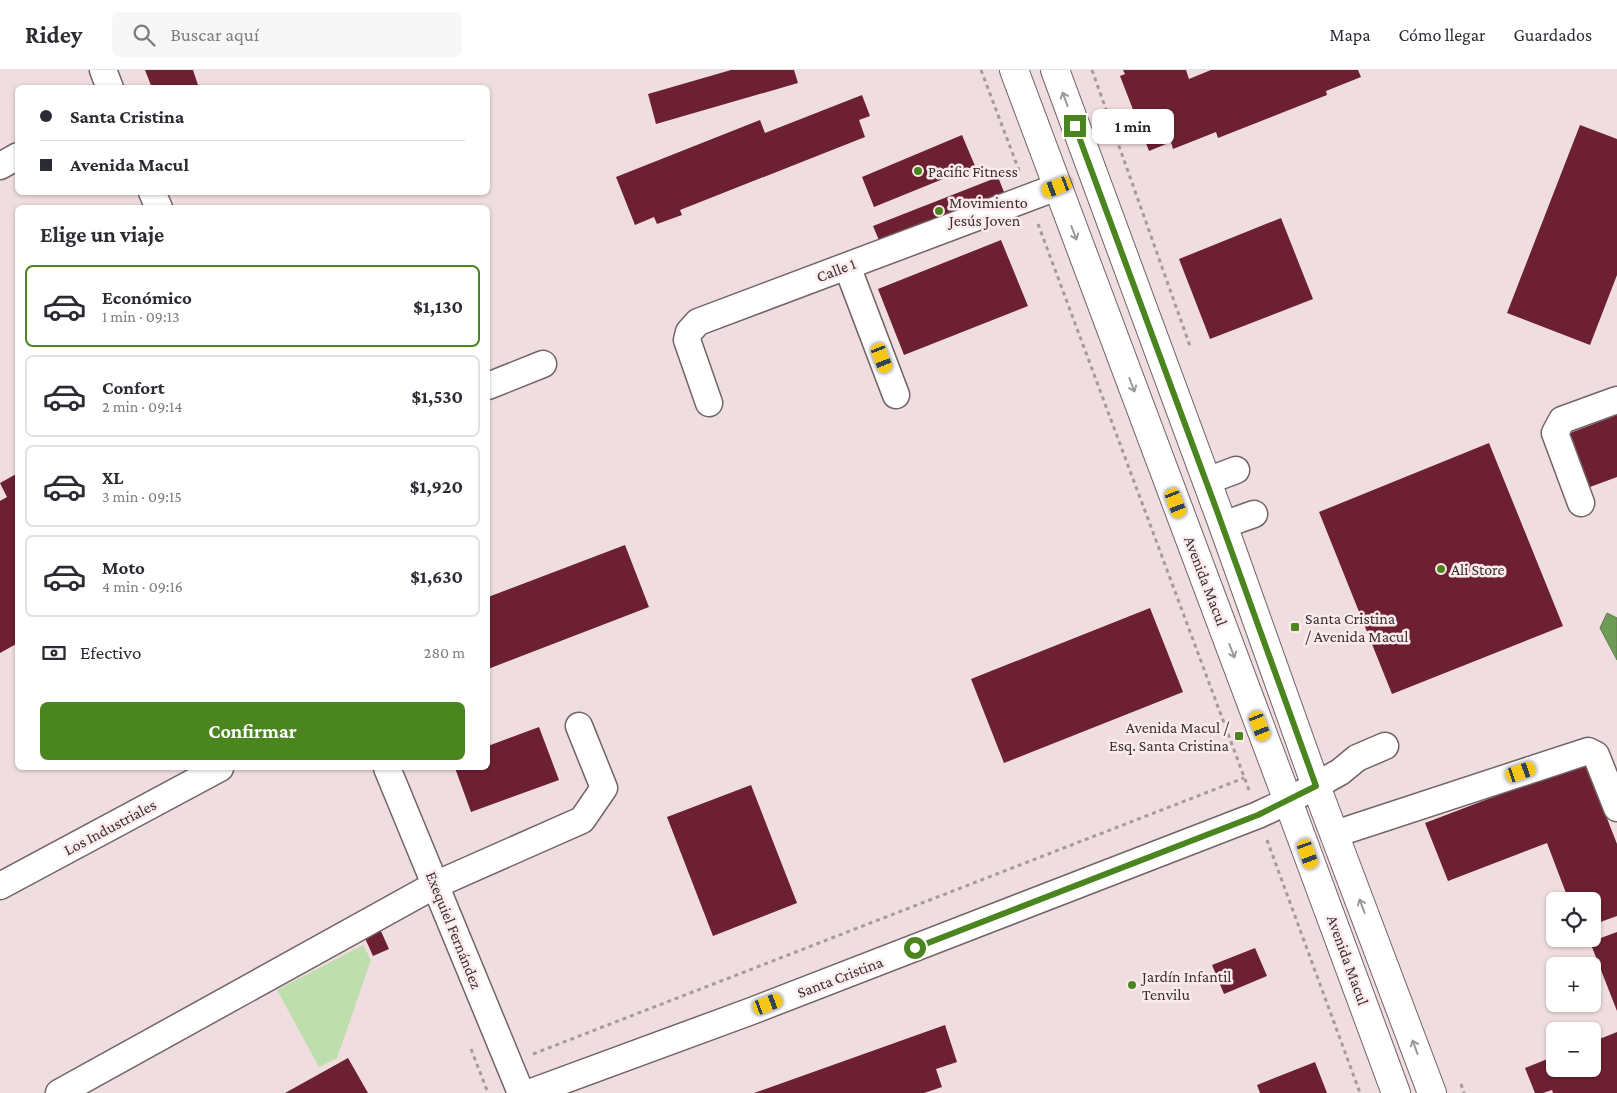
<!DOCTYPE html>
<html lang="es">
<head>
<meta charset="utf-8">
<style>
	body { margin:0; font-family:"Crimson Pro",serif; background:#f7f7f7; color:#2b2b33; height:100vh; display:flex; flex-direction:column; font-size:19px; white-space:nowrap }
	* { box-sizing:border-box; margin:0 }
	p { font-size:16px; color:#7c7c81 }
	.icon { flex:none; width:28px; height:28px; fill:none; stroke:currentColor; stroke-width:2; stroke-linecap:round; stroke-linejoin:round }
	.map { position:relative; flex:1; overflow:hidden }
	.drawer { position:absolute; left:15px; top:135px; width:475px; height:565px; display:flex; flex-direction:column; background:#fff; border-radius:8px; box-shadow:0 1px 4px #0004 }
	.drawer>* { flex:none }
	.banner { position:absolute; left:15px; top:15px; width:475px; height:110px; border-radius:8px; box-shadow:0 1px 4px #0004; display:grid; align-content:center; height:110px; padding:0 25px; background:#fff }
	.fabs { position:absolute; left:1546px; top:822px; display:grid; gap:10px }
	.fabs a { display:grid; place-items:center; width:55px; height:55px; border-radius:8px; background:#fff; box-shadow:0 1px 4px #0004; font-size:25px }
	.end { position:absolute; width:22px; height:22px; margin:-11px; border:6px solid #4b8520; background:#fff; box-shadow:0 0 0 2px #fff }
	.from { border-radius:50% }
	.bubble { position:absolute; height:35px; border-radius:8px; background:#fff; box-shadow:0 1px 4px #0004; font-size:16px; font-weight:700; line-height:35px; text-align:center }
	.car { position:absolute; width:15px; height:30px; margin:-15px -8px; border-radius:6px; box-shadow:0 0 4px 1px #0007; background:linear-gradient(#f5c518 24%,#345 0 40%,#f5c518 0 76%,#345 0 86%,#f5c518 0) }
	.banner b { display:flex; align-items:center; gap:18px; height:48px; font-size:19px }
	.banner b+b { border-top:1px solid #e1e1e2 }
	.banner i { width:12px; height:12px; background:#2b2b33 }
	ul { padding:0; list-style:none }
	li { display:flex; align-items:center; gap:15px; height:82px; margin:0 10px 8px; padding:0 15px; border:2px solid #e1e1e2; border-radius:8px }
	li div { flex:1 }
	li b { display:block; font-size:19px }
	li em { font-style:normal; font-weight:700 }
	li.active { border-color:#4b8520 }
	li>.icon { width:45px; height:45px; stroke-width:1.5 }
	h2 { padding:0 25px; font-size:22px; line-height:60px }
	.pay { display:flex; align-items:center; gap:12px; height:55px; padding:0 25px; font-size:19px }
	.pay p { margin-inline-start:auto }
	.button { display:flex; gap:10px; margin-top:auto; padding:10px 25px }
	.button a { flex:1; height:58px; border-radius:8px; background:#4b8520; color:#fff; font-size:20px; font-weight:700; line-height:58px; text-align:center }
	header { display:flex; align-items:center; gap:30px; box-sizing:border-box; height:70px; padding:0 25px; background:#fff; border-bottom:1px solid #e1e1e2 }
	header strong { font-size:24px }
	nav { display:flex; gap:28px; margin-inline-start:auto; font-size:18px }
	.search { width:350px; height:45px; background:#f7f7f7; display:flex; align-items:center; gap:12px; box-sizing:border-box; padding:0 18px; border-radius:8px; color:#7c7c81; font-size:19px }
	.map>svg:first-child { display:block }
	.green { fill:#bedead }
	.water { fill:#6e9b55; stroke:#5e7b4a }
	.building { fill:#6d2032 }
	.lines { fill:none; stroke-linecap:round; stroke-linejoin:round }
	.minor-casing { stroke:#736466; stroke-width:29 }
	.major-casing { stroke:#736466; stroke-width:30 }
	.path { stroke:#a79a9c; stroke-width:3; stroke-dasharray:4 4; stroke-linecap:butt }
	.minor { stroke:#fff; stroke-width:26 }
	.major { stroke:#fff; stroke-width:28 }
	.oneway { stroke:#9b9898 }
	.route { stroke:#4b8520; stroke-width:6 }
	.poi-dot { fill:#4b8520; stroke:#fceaec; stroke-width:2 }
	.labels { text-anchor:middle; dominant-baseline:central; stroke-width:5; stroke-linejoin:round; paint-order:stroke }
	.poi-label { font-size:16px; fill:#373132; stroke:#fceaec; text-anchor:start }
	.street-label { font-size:16px; fill:#373132; stroke:#fceaec }
</style>
</head>
<body>
<header>
<strong>Ridey</strong>
<div class="search"><svg class="icon" aria-label="search" viewBox="0 0 24 24"><circle cx="10" cy="10" r="6"/><path d="M15 15l6 6"/></svg>Buscar aquí</div>
<nav><a>Mapa</a><a>Cómo llegar</a><a>Guardados</a></nav>
</header>
<div class="map">
<svg width="1617" height="1023" viewBox="0 0 1617 1023">
	<rect width="100%" height="100%" fill="#efdddf"/>
	<path class="green" d="M363,875L371,890L337,988L319,997L277,920Z"/>
	<path class="water" d="M1607,543L1617,548V590L1600,558Z"/>
	<path class="building" d="M145,0H193L199,18H152Z
		M731,0H794L798,13L656,54L648,24Z
		M1123,0H1186L1189,9L1211,0H1358L1361,7L1326,21L1327,25L1218,68L1216,62L1173,79L1171,72L1149,81L1120,6L1125,4Z
		M862,25L870,46L859,50L865,67L680,140L682,145L657,154L654,147L635,155L616,107L760,50L765,63Z
		M1580,55L1617,69V205L1590,275L1507,243Z
		M962,65L975,96L874,137L862,107Z
		M998,107L1006,127L881,175L873,156Z
		M1281,148L1313,229L1210,269L1179,189Z
		M1001,170L1028,236L904,285L878,219Z
		M1617,345V407L1590,417L1570,363Z
		M1489,373L1563,556L1392,624L1319,442Z
		M18,403V573L0,583V431L7,427L0,413Z
		M625,475L649,537L488,599V527Z
		M1150,538L1183,622L1004,693L971,609Z
		M539,657L559,710L471,742L455,698H488V676Z
		M1585,692L1617,774V846L1592,855V831H1569L1547,773L1448,811L1425,753Z
		M751,715L797,833L713,866L667,747Z
		M380,859L389,879L373,886L364,866Z
		M1617,862V941L1590,872Z
		M1255,878L1267,906L1224,924L1212,895Z
		M945,955L957,992L936,999L942,1017L924,1023H754Z
		M1617,962V1023H1553L1552,1020L1543,1023H1535L1525,998L1555,986V999H1592V972Z
		M348,988L368,1023H285Z
		M1315,992L1327,1023H1260L1257,1015Z"/>
	<g class="lines">
		<defs>
			<path id="minor" d="M103,0L110,18
				M0,96L18,86
				M152,122L159,138
				M847,196L896,325
				M488,316L543,294
				M709,333L687,270L689,262L698,252L1057,117
				M1207,411L1236,400
				M1581,433L1555,363L1562,350L1617,330
				M1223,455L1254,444
				M387,698L521,1023
				M1335,764L1588,681L1596,685L1617,738
				M0,816L220,698
				M59,1023L435,815L582,750L604,718L579,656
				M529,1023L749,942L1258,745L1288,731L1340,702L1357,688L1385,676"/>
			<path id="major" d="M1014,0L1288,731L1396,1023
				M1055,0L1223,455L1316,716L1432,1023"/>
		</defs>
		<use href="#minor" class="minor-casing"/>
		<use href="#major" class="major-casing"/>
		<path class="path" d="M981,0L1020,103
			M1092,0L1190,276
			M1038,154L1249,720
			M1267,770L1360,1023
			M471,979L488,1023
			M533,984L1244,708
			M1461,1014L1464,1023"/>
		<use href="#minor" class="minor"/>
		<use href="#major" class="major"/>
	</g>
	<defs><path id="oneway-shaft" d="M-6 0H5M1.5-3L5.5 0L1.5 3" fill="none" stroke-width="1.6" stroke-linecap="round" stroke-linejoin="round" transform="scale(1.25)"/></defs>
	<g class="oneway">
		<use href="#oneway-shaft" transform="translate(1065 29) rotate(-110)"/>
		<use href="#oneway-shaft" transform="translate(1074 163) rotate(69)"/>
		<use href="#oneway-shaft" transform="translate(1132 315) rotate(69)"/>
		<use href="#oneway-shaft" transform="translate(1232 581) rotate(69)"/>
		<use href="#oneway-shaft" transform="translate(1362 836) rotate(-111)"/>
		<use href="#oneway-shaft" transform="translate(1415 977) rotate(-110)"/>
	</g>
	<g class="lines">
		<path class="route" d="M915,878L1258,745L1316,716L1217,441L1075,56"/>
	</g>
	<g class="poi-dot">
		<circle cx="918" cy="101" r="5"/>
		<circle cx="939" cy="141" r="5"/>
		<circle cx="1441" cy="499" r="5"/>
		<rect x="1290" y="552" width="10" height="10" rx="2.5"/>
		<rect x="1234" y="661" width="10" height="10" rx="2.5"/>
		<circle cx="1132" cy="915" r="5"/>
	</g>
	<g class="labels">
		<g class="poi-label">
			<text x="928" y="101">Pacific Fitness</text>
			<text x="949" y="132">Movimiento<tspan x="949" dy="18">Jesús Joven</tspan></text>
			<text x="1451" y="499">Ali Store</text>
			<text x="1305" y="548">Santa Cristina<tspan x="1305" dy="18">/ Avenida Macul</tspan></text>
			<text x="1229" y="657" text-anchor="end">Avenida Macul /<tspan x="1229" dy="18">Esq. Santa Cristina</tspan></text>
			<text x="1142" y="906">Jardín Infantil<tspan x="1142" dy="18">Tenvilu</tspan></text>
		</g>
		<g class="street-label">
			<text transform="translate(836 200) rotate(-21)">Calle 1</text>
			<text transform="translate(1206 511) rotate(69)">Avenida Macul</text>
			<text transform="translate(110 757) rotate(-28)">Los Industriales</text>
			<text transform="translate(454 860) rotate(68)">Exequiel Fernández</text>
			<text transform="translate(1348 890) rotate(70)">Avenida Macul</text>
			<text transform="translate(840 907) rotate(-21)">Santa Cristina</text>
		</g>
	</g>
</svg>
<div class="fabs">
<a><svg class="icon" aria-label="locate" viewBox="0 0 24 24"><circle cx="12" cy="12" r="6"/><path d="M12 2v4M12 18v4M2 12h4M18 12h4"/></svg></a>
<a>+</a>
<a>−</a>
</div>
<i class="end from" style="left:915px;top:878px"></i>
<i class="end" style="left:1075px;top:56px"></i>
<div class="bubble" style="left:1092px;top:39px;width:82px">1 min</div>
<i class="car" style="left:1057px;top:117px;rotate:249deg"></i>
<i class="car" style="left:882px;top:288px;rotate:159deg"></i>
<i class="car" style="left:1176px;top:433px;rotate:159deg"></i>
<i class="car" style="left:1260px;top:656px;rotate:159deg"></i>
<i class="car" style="left:1521px;top:702px;rotate:71deg"></i>
<i class="car" style="left:1308px;top:784px;rotate:160deg"></i>
<i class="car" style="left:768px;top:934px;rotate:69deg"></i>
<div class="banner">
<b><i class="from"></i>Santa Cristina</b>
<b><i></i>Avenida Macul</b>
</div>
<section class="drawer">
<h2>Elige un viaje</h2>
<ul>
<li class="active"><svg class="icon" aria-label="car" viewBox="0 0 24 24"><path d="M5 17H2v-5l4-1 3-4h7l3 4 3 1v5h-3M9 17h6M6 11h13"/><circle cx="7" cy="17" r="2"/><circle cx="17" cy="17" r="2"/></svg><div><b>Económico</b><p>1 min · 09:13</p></div><em>$1,130</em></li>
<li><svg class="icon" aria-label="car" viewBox="0 0 24 24"><path d="M5 17H2v-5l4-1 3-4h7l3 4 3 1v5h-3M9 17h6M6 11h13"/><circle cx="7" cy="17" r="2"/><circle cx="17" cy="17" r="2"/></svg><div><b>Confort</b><p>2 min · 09:14</p></div><em>$1,530</em></li>
<li><svg class="icon" aria-label="car" viewBox="0 0 24 24"><path d="M5 17H2v-5l4-1 3-4h7l3 4 3 1v5h-3M9 17h6M6 11h13"/><circle cx="7" cy="17" r="2"/><circle cx="17" cy="17" r="2"/></svg><div><b>XL</b><p>3 min · 09:15</p></div><em>$1,920</em></li>
<li><svg class="icon" aria-label="car" viewBox="0 0 24 24"><path d="M5 17H2v-5l4-1 3-4h7l3 4 3 1v5h-3M9 17h6M6 11h13"/><circle cx="7" cy="17" r="2"/><circle cx="17" cy="17" r="2"/></svg><div><b>Moto</b><p>4 min · 09:16</p></div><em>$1,630</em></li>
</ul>
<div class="pay"><svg class="icon" aria-label="cash" viewBox="0 0 24 24"><path d="M3 7h18v10H3z"/><circle cx="12" cy="12" r="2"/></svg>Efectivo<p>280 m</p></div>
<div class="button"><a>Confirmar</a></div>
</section>
</div>
</body>
</html>
